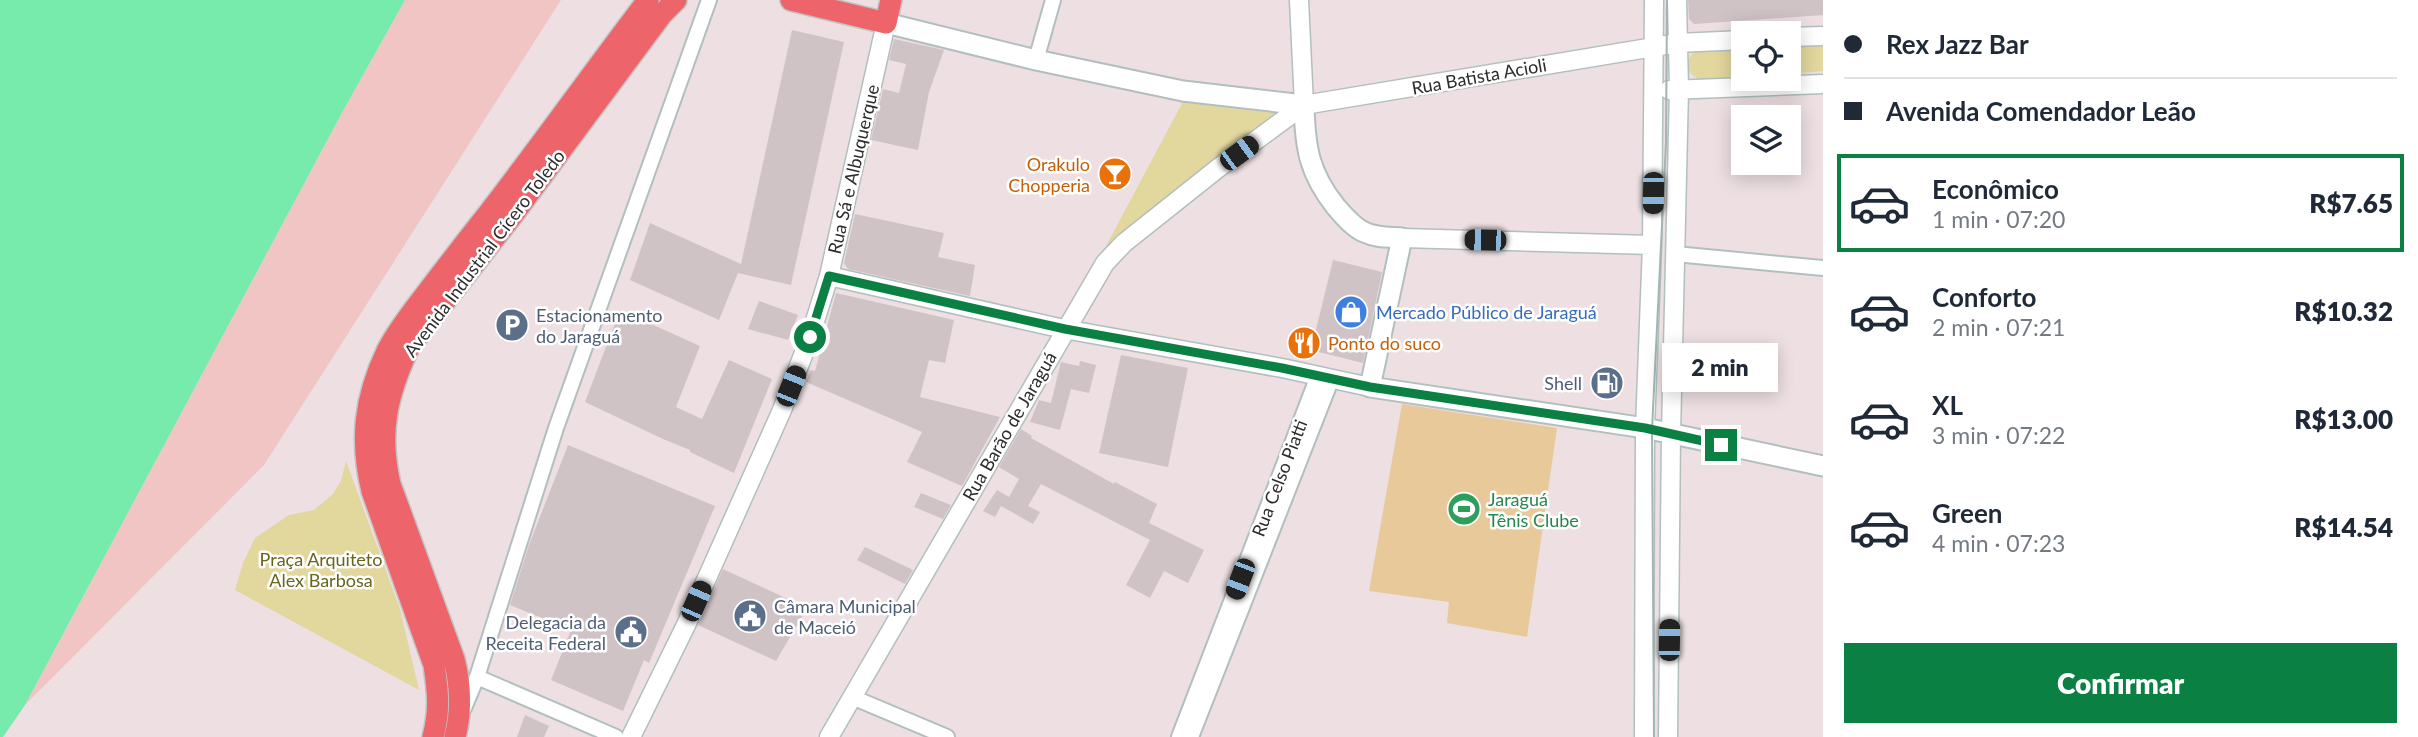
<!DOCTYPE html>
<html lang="pt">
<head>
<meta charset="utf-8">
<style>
	body { margin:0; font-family:Lato,sans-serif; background:#f6f6f7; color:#1f2937; height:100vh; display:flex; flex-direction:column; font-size:26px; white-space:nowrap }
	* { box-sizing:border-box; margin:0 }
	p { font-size:23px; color:#747a83 }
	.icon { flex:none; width:38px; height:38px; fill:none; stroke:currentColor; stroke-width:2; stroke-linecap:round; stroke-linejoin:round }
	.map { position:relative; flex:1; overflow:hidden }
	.panel { display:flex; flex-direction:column; background:#fff; width:595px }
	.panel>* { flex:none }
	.banner { display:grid; align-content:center; height:154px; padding:0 21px; background:#fff }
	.fabs { position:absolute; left:1731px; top:21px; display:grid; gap:14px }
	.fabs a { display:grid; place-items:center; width:70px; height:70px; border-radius:0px; background:#fff; box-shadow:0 4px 18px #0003; font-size:35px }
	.end { position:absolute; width:32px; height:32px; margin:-16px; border:9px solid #0b8043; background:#fff; box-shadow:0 0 0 4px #fff }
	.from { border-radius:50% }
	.bubble { position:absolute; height:49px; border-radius:0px; background:#fff; box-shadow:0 4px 18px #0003; font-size:23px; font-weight:800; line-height:49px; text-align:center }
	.car { position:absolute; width:21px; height:42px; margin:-21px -10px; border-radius:9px; box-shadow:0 0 5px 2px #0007; background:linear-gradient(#222 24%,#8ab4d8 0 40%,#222 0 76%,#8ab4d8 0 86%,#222 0) }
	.banner b { display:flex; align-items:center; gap:24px; height:66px; font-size:26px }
	.banner b+b { border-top:2px solid #e0e1e3 }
	.banner i { width:18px; height:18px; background:#1f2937 }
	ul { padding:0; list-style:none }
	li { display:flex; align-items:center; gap:21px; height:98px; margin:0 14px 10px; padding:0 7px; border:4px solid transparent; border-radius:0px }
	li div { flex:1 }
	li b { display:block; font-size:26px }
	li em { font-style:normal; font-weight:800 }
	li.current { border-color:#0b8043 }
	li>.icon { width:63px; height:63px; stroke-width:1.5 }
	.button { display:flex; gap:14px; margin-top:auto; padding:14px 21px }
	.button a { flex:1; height:80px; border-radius:0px; background:#0b8043; color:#fff; font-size:28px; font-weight:800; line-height:80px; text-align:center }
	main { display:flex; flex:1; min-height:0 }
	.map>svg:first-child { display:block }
	.green { fill:#e2d79d }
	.sand { fill:#f1c5c3 }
	.pitch { fill:#e8c99a }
	.water { fill:#76ebab }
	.building { fill:#d0c3c6 }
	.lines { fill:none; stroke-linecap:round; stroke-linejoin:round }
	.minor-casing { stroke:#b2bfbf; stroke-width:18 }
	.tertiary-casing { stroke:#b2bfbf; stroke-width:21 }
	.secondary-casing { stroke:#b2bfbf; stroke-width:23 }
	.primary-casing { stroke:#c4c4c4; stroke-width:24 }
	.minor { stroke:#fff; stroke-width:14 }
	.tertiary { stroke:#fff; stroke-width:18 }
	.secondary { stroke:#fff; stroke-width:19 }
	.primary { stroke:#ed646b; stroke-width:21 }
	.tram { stroke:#a1b5b5; stroke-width:2 }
	.route { stroke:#0b8043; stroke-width:9 }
	.labels { text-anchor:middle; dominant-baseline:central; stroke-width:5; stroke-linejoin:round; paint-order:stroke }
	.street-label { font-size:18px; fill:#2c2c2c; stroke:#fff }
	.food-label { font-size:18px; fill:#c56008; stroke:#fff; text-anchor:end }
	.shop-label { font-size:18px; fill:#366cbe; stroke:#fff; text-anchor:start }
	.service-label { font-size:18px; fill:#4e5e75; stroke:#fff; text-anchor:start }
	.leisure-label { font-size:18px; fill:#27864d; stroke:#fff; text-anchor:start }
	.park-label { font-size:18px; fill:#68661d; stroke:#fff }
</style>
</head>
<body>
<main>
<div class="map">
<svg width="1823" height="737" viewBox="0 0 1823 737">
	<rect width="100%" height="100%" fill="#eddfe2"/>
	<path class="green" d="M1823,42V71L1789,74V44Z
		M1743,47V78L1700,81L1688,71V60L1695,50Z
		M1186,96L1285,111L1105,248Z
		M346,461L400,609L419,690L235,590L243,563L255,538L289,515L314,510L333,494L341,481Z"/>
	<path class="sand" d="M405,0H561L264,465L25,705L344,109Z"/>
	<path class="pitch" d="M1402,404L1557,428L1527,637L1447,623L1449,602L1369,591Z"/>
	<path class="water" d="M0,0H405L344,109L25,705L3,737H0Z"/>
	<path class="building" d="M1688,0H1823V15L1694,24L1689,19Z
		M792,30L844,42L791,285L738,273L719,320L630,280L650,223L741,264Z
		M894,39L944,50L929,92L918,150L871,140L883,89L899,93L906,64L889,60Z
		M855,214L944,233L938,257L975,265L970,296L848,269L844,263Z
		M1333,260L1382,272L1363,363L1311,350Z
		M836,293L954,320L945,363L929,360L920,397L1000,417L962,486L907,462L922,432L806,382L811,370L815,371Z
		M759,301L798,315L788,340L748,329Z
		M620,310L700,346L676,407L702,419L729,360L772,379L734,473L690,452V450L663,439L585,402Z
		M1121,355L1188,368L1168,467L1099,453Z
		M1080,361L1096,365L1089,393L1071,389L1060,430L1030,422L1039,400L1051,403L1061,362L1079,366Z
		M1021,429L1032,436L1031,438L1114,484L1115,482L1157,504L1149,523L1204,550L1188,583L1164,571L1150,598L1126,585L1150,540L1041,484L1028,506L1040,512L1033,524L1001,506L995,517L983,511L997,490L1009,497L1019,479L999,467Z
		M568,445L715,506L649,663L644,660L623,711L551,680L571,630L510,605L529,545Z
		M921,493L951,505L943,519L914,507Z
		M865,547L913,570L905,584L857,560Z
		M723,569L807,608L776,661L698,625Z
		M525,715L549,726L544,737H517Z"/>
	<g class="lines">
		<defs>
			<path id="minor" d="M1036,60L1053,0
				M1675,254L1823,268
				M477,677L616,737
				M852,697L947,737
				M464,708L477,677L556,428L709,0
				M1179,737L1318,376
				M1191,737L1332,378"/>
			<path id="tertiary" d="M1299,0L1304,105
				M1788,37L1823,36
				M1669,90L1823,84
				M1402,238L1652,245
				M829,276L1064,329L1282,368L1370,387
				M631,737L686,625L782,410L810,337L829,276L886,23
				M829,737L1105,263L1124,243L1217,169L1304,105L1678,43L1743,40
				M1644,737L1645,428L1652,245L1654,0
				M1668,737L1671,434L1679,89L1677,0"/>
			<path id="secondary" d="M886,23L1036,60L1183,91L1304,105C1305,148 1309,173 1336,207C1344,216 1353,227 1364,232C1376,238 1390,237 1402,238L1370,387L1645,428L1823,466"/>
			<path id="primary" d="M791,0L886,23L891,0
				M433,737C440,710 438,692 434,665L372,491C360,441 364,399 387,351C398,329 414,310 429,290C449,264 468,239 488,214C542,144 594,71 648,0
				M455,737C462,710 461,686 454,659L390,484C378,432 387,395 409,347L515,212L662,14L676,0"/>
		</defs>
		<use href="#minor" class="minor-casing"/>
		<use href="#tertiary" class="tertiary-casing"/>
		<use href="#secondary" class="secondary-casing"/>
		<use href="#primary" class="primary-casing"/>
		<use href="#minor" class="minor"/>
		<use href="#tertiary" class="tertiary"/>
		<use href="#secondary" class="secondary"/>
		<use href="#primary" class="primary"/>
		<path class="tram" d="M1654,737L1652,430L1666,143L1667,0"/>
	</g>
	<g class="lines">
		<path class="route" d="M810,337L829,276L1065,329L1282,368L1370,387L1645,428L1721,445"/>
	</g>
	<defs>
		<symbol id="bar-disc" viewBox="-11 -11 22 22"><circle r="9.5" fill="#e8710a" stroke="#fff"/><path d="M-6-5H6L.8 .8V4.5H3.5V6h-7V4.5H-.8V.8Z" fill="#fff"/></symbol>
		<symbol id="shop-disc" viewBox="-11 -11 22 22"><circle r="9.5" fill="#3f7fe0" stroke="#fff"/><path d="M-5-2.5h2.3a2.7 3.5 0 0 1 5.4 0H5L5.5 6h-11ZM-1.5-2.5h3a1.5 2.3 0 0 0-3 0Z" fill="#fff"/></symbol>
		<symbol id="parking-disc" viewBox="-11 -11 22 22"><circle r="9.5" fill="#5c6f8a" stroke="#fff"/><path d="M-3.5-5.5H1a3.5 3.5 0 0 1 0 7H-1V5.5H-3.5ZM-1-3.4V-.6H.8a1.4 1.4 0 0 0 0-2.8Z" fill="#fff"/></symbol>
		<symbol id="restaurant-disc" viewBox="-11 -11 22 22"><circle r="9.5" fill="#e8710a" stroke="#fff"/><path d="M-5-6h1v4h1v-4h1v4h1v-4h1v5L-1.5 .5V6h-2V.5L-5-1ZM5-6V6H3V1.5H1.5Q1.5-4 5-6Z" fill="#fff"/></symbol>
		<symbol id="fuel-disc" viewBox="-11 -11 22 22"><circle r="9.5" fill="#5c6f8a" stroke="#fff"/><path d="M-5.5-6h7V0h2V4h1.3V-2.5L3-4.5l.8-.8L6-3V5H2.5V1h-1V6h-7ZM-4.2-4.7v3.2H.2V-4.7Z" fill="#fff"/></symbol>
		<symbol id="stadium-disc" viewBox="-11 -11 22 22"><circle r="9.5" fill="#2e9e5b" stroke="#fff"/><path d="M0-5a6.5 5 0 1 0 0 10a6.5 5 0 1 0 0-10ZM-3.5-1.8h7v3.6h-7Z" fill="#fff"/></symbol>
		<symbol id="civic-disc" viewBox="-11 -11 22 22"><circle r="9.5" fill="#5c6f8a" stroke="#fff"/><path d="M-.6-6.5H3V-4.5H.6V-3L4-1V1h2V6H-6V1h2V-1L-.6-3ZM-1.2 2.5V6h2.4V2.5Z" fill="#fff"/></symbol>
	</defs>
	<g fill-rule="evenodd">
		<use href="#bar-disc" x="1096" y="155" width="38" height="38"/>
		<use href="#shop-disc" x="1332" y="293" width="38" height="38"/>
		<use href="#parking-disc" x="493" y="306" width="38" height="38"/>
		<use href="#restaurant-disc" x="1285" y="324" width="38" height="38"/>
		<use href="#fuel-disc" x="1588" y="364" width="38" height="38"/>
		<use href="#stadium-disc" x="1445" y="490" width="38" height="38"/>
		<use href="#civic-disc" x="731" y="597" width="38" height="38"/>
		<use href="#civic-disc" x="612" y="613" width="38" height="38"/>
	</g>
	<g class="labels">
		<g class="street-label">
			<text transform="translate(1479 76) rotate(-10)">Rua Batista Acioli</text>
			<text transform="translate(853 169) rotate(-77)">Rua Sá e Albuquerque</text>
			<text transform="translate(484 253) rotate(-53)">Avenida Industrial Cícero Toledo</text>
			<text transform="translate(1009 426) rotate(-60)">Rua Barão de Jaraguá</text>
			<text transform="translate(1279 478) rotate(-69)">Rua Celso Piatti</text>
		</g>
		<g class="food-label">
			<text x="1090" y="164">Orakulo<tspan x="1090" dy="21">Chopperia</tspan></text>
			<text x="1328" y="343" text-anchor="start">Ponto do suco</text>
		</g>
		<g class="shop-label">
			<text x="1376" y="312">Mercado Público de Jaraguá</text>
		</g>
		<g class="service-label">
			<text x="536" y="315">Estacionamento<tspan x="536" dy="21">do Jaraguá</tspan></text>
			<text x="1582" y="383" text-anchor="end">Shell</text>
			<text x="774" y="606">Câmara Municipal<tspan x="774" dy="21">de Maceió</tspan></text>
			<text x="606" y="622" text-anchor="end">Delegacia da<tspan x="606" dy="21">Receita Federal</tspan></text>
		</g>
		<g class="leisure-label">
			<text x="1488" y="499">Jaraguá<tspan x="1488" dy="21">Tênis Clube</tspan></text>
		</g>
		<g class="park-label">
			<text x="321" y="559">Praça Arquiteto<tspan x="321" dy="21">Alex Barbosa</tspan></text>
		</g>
	</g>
</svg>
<div class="fabs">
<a><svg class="icon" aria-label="locate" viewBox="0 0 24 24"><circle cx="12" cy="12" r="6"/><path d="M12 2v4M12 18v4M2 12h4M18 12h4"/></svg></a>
<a><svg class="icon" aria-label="layers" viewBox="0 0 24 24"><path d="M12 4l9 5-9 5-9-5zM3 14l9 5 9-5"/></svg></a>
</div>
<i class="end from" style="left:810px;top:337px"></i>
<i class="end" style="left:1721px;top:445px"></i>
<div class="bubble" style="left:1662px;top:343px;width:116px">2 min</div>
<i class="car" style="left:1239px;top:153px;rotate:54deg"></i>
<i class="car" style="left:1653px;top:193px;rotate:181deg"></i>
<i class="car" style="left:1485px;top:240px;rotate:271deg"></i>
<i class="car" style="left:791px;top:386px;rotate:22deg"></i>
<i class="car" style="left:1240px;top:579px;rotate:201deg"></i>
<i class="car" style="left:696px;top:601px;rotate:24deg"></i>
<i class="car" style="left:1669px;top:640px;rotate:1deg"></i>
</div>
<section class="panel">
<div class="banner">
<b><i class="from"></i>Rex Jazz Bar</b>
<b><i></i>Avenida Comendador Leão</b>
</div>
<ul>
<li class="current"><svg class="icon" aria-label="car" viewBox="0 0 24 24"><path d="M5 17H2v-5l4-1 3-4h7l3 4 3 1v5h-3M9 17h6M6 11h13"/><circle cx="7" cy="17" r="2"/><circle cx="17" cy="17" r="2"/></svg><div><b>Econômico</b><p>1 min · 07:20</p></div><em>R$7.65</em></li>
<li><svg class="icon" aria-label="car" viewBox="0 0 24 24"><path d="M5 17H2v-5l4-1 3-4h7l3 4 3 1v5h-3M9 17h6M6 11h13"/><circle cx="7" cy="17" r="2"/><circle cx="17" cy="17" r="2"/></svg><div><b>Conforto</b><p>2 min · 07:21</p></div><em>R$10.32</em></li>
<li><svg class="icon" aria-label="car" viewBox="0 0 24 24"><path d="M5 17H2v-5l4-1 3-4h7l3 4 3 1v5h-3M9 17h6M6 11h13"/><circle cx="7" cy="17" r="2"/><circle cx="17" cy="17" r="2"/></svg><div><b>XL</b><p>3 min · 07:22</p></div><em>R$13.00</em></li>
<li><svg class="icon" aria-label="car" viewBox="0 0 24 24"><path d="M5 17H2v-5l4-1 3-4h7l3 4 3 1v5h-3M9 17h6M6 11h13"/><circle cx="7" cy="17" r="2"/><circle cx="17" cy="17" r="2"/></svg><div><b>Green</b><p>4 min · 07:23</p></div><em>R$14.54</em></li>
</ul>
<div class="button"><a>Confirmar</a></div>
</section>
</main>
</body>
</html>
